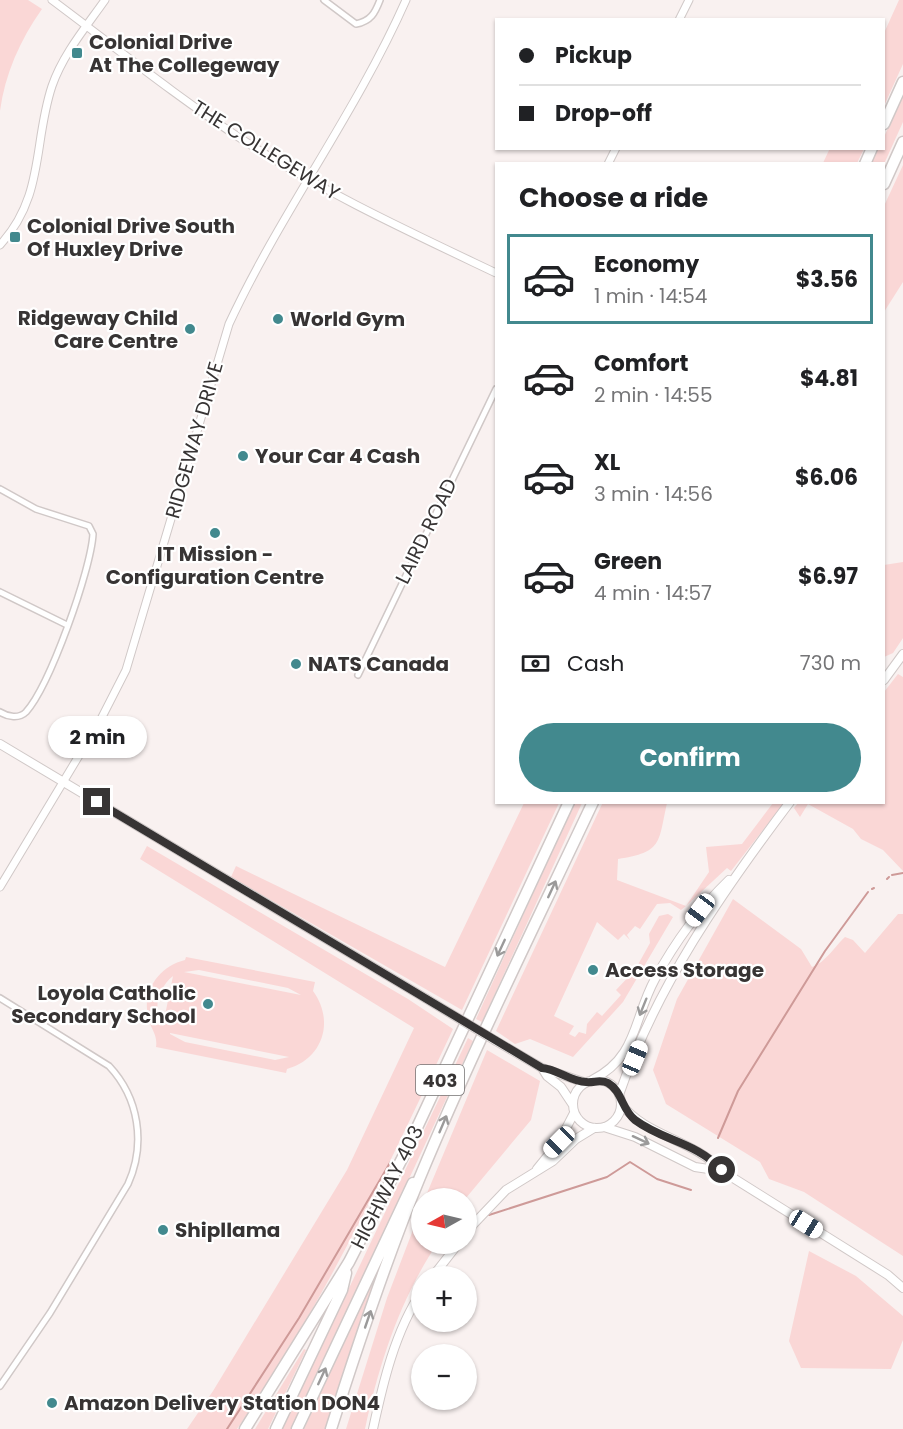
<!DOCTYPE html>
<html lang="en">
<head>
<meta charset="utf-8">
<style>
	body { margin:0; font-family:Poppins,sans-serif; background:#f6f6f6; color:#202124; height:100vh; display:flex; flex-direction:column; font-size:22px; white-space:nowrap }
	* { box-sizing:border-box; margin:0 }
	p { font-size:20px; color:#757577 }
	.icon { flex:none; width:33px; height:33px; fill:none; stroke:currentColor; stroke-width:2; stroke-linecap:round; stroke-linejoin:round }
	.map { position:relative; flex:1; overflow:hidden }
	.side { position:absolute; left:495px; top:162px; width:390px; height:642px; display:flex; flex-direction:column; background:#fff; border-radius:0px; box-shadow:0 2px 4px #0004 }
	.side>* { flex:none }
	.banner { position:absolute; left:495px; top:18px; width:390px; height:132px; border-radius:0px; box-shadow:0 2px 4px #0004; display:grid; align-content:center; height:132px; padding:0 24px; background:#fff }
	.needle { width:39px; rotate:262deg }
	.controls { position:absolute; left:411px; top:1188px; display:grid; gap:12px }
	.controls a { display:grid; place-items:center; width:66px; height:66px; border-radius:50%; background:#fff; box-shadow:0 2px 4px #0004; font-size:30px }
	.end { position:absolute; width:27px; height:27px; margin:-14px; border:8px solid #373434; background:#fff; box-shadow:0 0 0 3px #fff }
	.from { border-radius:50% }
	.bubble { position:absolute; height:42px; border-radius:21px; background:#fff; box-shadow:0 2px 4px #0004; font-size:20px; font-weight:700; line-height:42px; text-align:center }
	.car { position:absolute; width:18px; height:36px; margin:-18px -9px; border-radius:8px; box-shadow:0 0 4px 2px #0007; background:linear-gradient(#fff 24%,#345 0 40%,#fff 0 76%,#345 0 86%,#fff 0) }
	.banner b { display:flex; align-items:center; gap:21px; height:57px; font-size:22px }
	.banner b+b { border-top:2px solid #e0e0e0 }
	.banner i { width:15px; height:15px; background:#202124 }
	ul { padding:0; list-style:none }
	li { display:flex; align-items:center; gap:18px; height:90px; margin:0 12px 9px; padding:0 12px; border:3px solid transparent; border-radius:0px }
	li div { flex:1 }
	li b { display:block; font-size:22px }
	li em { font-style:normal; font-weight:700 }
	li.active { border-color:#42898e }
	li>.icon { width:54px; height:54px; stroke-width:1.5 }
	h2 { padding:0 24px; font-size:27px; line-height:72px }
	.pay { display:flex; align-items:center; gap:15px; height:66px; padding:0 24px; font-size:22px }
	.pay p { margin-inline-start:auto }
	.primary-button { display:flex; gap:12px; margin-top:auto; padding:12px 24px }
	.primary-button a { flex:1; height:69px; border-radius:36px; background:#42898e; color:#fff; font-size:24px; font-weight:700; line-height:69px; text-align:center }
	.map>svg:first-child { display:block }
	.green { fill:#fad7d6; fill-rule:evenodd }
	.lines { fill:none; stroke-linecap:round; stroke-linejoin:round }
	.stream { stroke:#ce9a98; stroke-width:2 }
	.minor-casing { stroke:#d0c8c7; stroke-width:8 }
	.tertiary-casing { stroke:#d0c8c7; stroke-width:9 }
	.secondary-casing { stroke:#d0c8c7; stroke-width:10 }
	.motorway-casing { stroke:#d0c8c7; stroke-width:13 }
	.minor { stroke:#fff; stroke-width:5 }
	.tertiary { stroke:#fff; stroke-width:7 }
	.secondary { stroke:#fff; stroke-width:8 }
	.motorway { stroke:#fff; stroke-width:10 }
	.secondary-bridge-casing { stroke:#d0c8c7; stroke-width:10; stroke-linecap:butt }
	.secondary-bridge { stroke:#fff; stroke-width:8 }
	.oneway { stroke:#9b9a9a }
	.route { stroke:#373434; stroke-width:8 }
	.poi-dot { fill:#42898e; stroke:#fff; stroke-width:2 }
	.labels { text-anchor:middle; dominant-baseline:central; stroke-width:4.5; stroke-linejoin:round; paint-order:stroke }
	.shield { fill:#fff; stroke:#737171; stroke-width:1.5 }
	.shield-label { font-size:18px; font-weight:bold; fill:#373434 }
	.poi-label { font-size:20px; font-weight:bold; fill:#373434; stroke:#fff; text-anchor:start }
	.street-label { font-size:20px; fill:#373434; stroke:#fff }
</style>
</head>
<body>
<div class="map">
<svg width="903" height="1429" viewBox="0 0 903 1429">
	<rect width="100%" height="100%" fill="#f9f1f0"/>
	<path class="green" d="M0,0H28L42,9C20,40 5,74 0,111Z
		M899,0H903V64L884,106V33Z
		M903,95V122L884,164H871L878,149L884,148V137Z
		M830,148H864V149L857,163H823Z
		M903,165V282L884,312V206Z
		M903,562V638L893,653L884,657V565Z
		M898,674L903,677V871L883,850L861,839L853,829L808,804L800,817L794,808L798,803L884,802V692Z
		M603,802L667,803C658,843 663,852 618,859L617,880L686,906L709,872L706,847L742,844L773,803H784L731,871L727,868L686,906L681,910L670,903L657,904L640,929L635,926L627,935L630,940L624,934L618,940L597,922L554,1016L574,1026L569,1034L575,1037L579,1032L586,1034L587,1024L597,1012L602,1016L621,995L616,990L635,970L650,943L649,934L659,916L668,914L673,917L623,1002L573,1057L530,1039L515,1044L496,1031Z
		M524,803H559L462,1010L231,877L236,866L445,967Z
		M574,803H582L482,1022L476,1019Z
		M147,846L408,999L453,1029C388,1167 324,1304 237,1429H187L213,1391L347,1170L414,1028L140,859Z
		M733,899L801,949L812,967C825,963 835,946 845,937L853,940L865,953L898,914H903V1256L804,1192L769,1179L760,1162L666,1104L653,1070L677,999Z
		M186,957L315,982L313,991C335,1021 323,1059 287,1069L286,1073L156,1047C158,1034 150,1029 148,1016C142,990 160,966 185,960ZM199,970L288,988L301,995L184,972ZM173,976L163,1025V1026C152,1009 158,988 173,976ZM170,1034V1033L289,1057L275,1060L185,1042Z
		M468,1038L473,1041L293,1429H282Z
		M487,1050L540,1081L531,1120L466,1198H425Z
		M421,1209L422,1244H437C400,1299 379,1364 365,1429H346L387,1298Z
		M809,1251L856,1276L903,1316V1340L891,1369L801,1368L789,1341Z
		M371,1283L374,1284L325,1429H304Z
		M304,1349L306,1350L268,1429H255Z"/>
	<g class="lines">
		<path class="stream" d="M892,875L903,873
			M887,879L889,877
			M872,889L874,888
			M718,1138L738,1091L825,951L868,892
			M489,1215L607,1177L630,1162L657,1179L691,1190
			M227,1429L299,1318L391,1161"/>
		<defs>
			<path id="minor" d="M324,0L356,24C371,21 375,13 380,0
				M0,489L36,509L89,526L93,534C91,570 50,685 26,712C19,719 8,717 0,712
				M0,592L67,625
				M358,675L496,389
				M0,998L109,1066C139,1098 146,1144 128,1184L50,1313L0,1386"/>
			<path id="tertiary" d="M52,0C115,47 177,97 243,140C323,192 410,232 496,273
				M679,20L689,0
				M608,164L616,148
				M0,245C45,196 33,143 52,86C63,54 86,27 105,0
				M0,887L101,719L126,670L229,324C281,212 356,113 406,0"/>
			<path id="secondary" d="M884,680L903,654
				M0,744L425,998
				M496,1041L542,1068L586,1083
				M542,1068L547,1076L561,1087L573,1105
				M573 1104a24 24 0 1 1 48 0a24 24 0 1 1-48 0Z
				M592,1080C638,1057 633,1019 655,979C675,942 700,908 729,880
				M619,1095C656,987 722,892 790,802
				M621,1104C647,1137 693,1139 722,1171L888,1275L903,1288
				M604,1127L635,1137L695,1167L722,1171
				M537,1169L559,1142L574,1113
				M466,1232L506,1190L553,1161L576,1139L594,1128
				M433,1276L458,1244
				M373,1429C383,1383 395,1331 422,1291"/>
			<path id="motorway" d="M884,124L903,82
				M865,164L872,148
				M884,184L903,142
				M245,1429L349,1262L407,1149L569,802
				M276,1429L342,1290L346,1273
				M297,1429L413,1183
				M331,1429C358,1344 386,1259 420,1177C473,1050 534,927 593,802"/>
		</defs>
		<use href="#minor" class="minor-casing"/>
		<use href="#tertiary" class="tertiary-casing"/>
		<use href="#secondary" class="secondary-casing"/>
		<use href="#motorway" class="motorway-casing"/>
		<use href="#minor" class="minor"/>
		<use href="#tertiary" class="tertiary"/>
		<use href="#secondary" class="secondary"/>
		<use href="#motorway" class="motorway"/>
		<defs>
			<path id="secondary-bridge" d="M425,998L496,1041"/>
		</defs>
		<use href="#secondary-bridge" class="secondary-bridge-casing"/>
		<use href="#secondary-bridge" class="secondary-bridge"/>
	</g>
	<defs><path id="oneway-shaft" d="M-6 0H5M1.5-3L5.5 0L1.5 3" fill="none" stroke-width="1.6" stroke-linecap="round" stroke-linejoin="round" transform="scale(1.5)"/></defs>
	<g class="oneway">
		<use href="#oneway-shaft" transform="translate(552 889) rotate(-65)"/>
		<use href="#oneway-shaft" transform="translate(501 948) rotate(115)"/>
		<use href="#oneway-shaft" transform="translate(643 1007) rotate(112)"/>
		<use href="#oneway-shaft" transform="translate(443 1124) rotate(-67)"/>
		<use href="#oneway-shaft" transform="translate(641 1140) rotate(25)"/>
		<use href="#oneway-shaft" transform="translate(368 1319) rotate(-71)"/>
		<use href="#oneway-shaft" transform="translate(322 1376) rotate(-65)"/>
	</g>
	<g class="lines">
		<path class="route" d="M97,802L542,1068C557,1069 571,1082 586,1082C594,1083 600,1079 608,1083C622,1091 622,1110 635,1120C663,1141 696,1142 722,1170"/>
	</g>
	<g class="poi-dot">
		<rect x="71" y="47" width="12" height="12" rx="3"/>
		<rect x="9" y="231" width="12" height="12" rx="3"/>
		<circle cx="278" cy="319" r="6"/>
		<circle cx="190" cy="329" r="6"/>
		<circle cx="243" cy="456" r="6"/>
		<circle cx="215" cy="533" r="6"/>
		<circle cx="296" cy="664" r="6"/>
		<circle cx="593" cy="970" r="6"/>
		<circle cx="208" cy="1004" r="6"/>
		<circle cx="163" cy="1230" r="6"/>
		<circle cx="52" cy="1403" r="6"/>
	</g>
	<g class="labels">
		<rect class="shield" x="416" y="1065" width="48" height="30" rx="4.5"/>
		<g class="shield-label">
			<text x="440" y="1080">403</text>
		</g>
		<g class="poi-label">
			<text x="89" y="42">Colonial Drive<tspan x="89" dy="23">At The Collegeway</tspan></text>
			<text x="27" y="226">Colonial Drive South<tspan x="27" dy="23">Of Huxley Drive</tspan></text>
			<text x="178" y="318" text-anchor="end">Ridgeway Child<tspan x="178" dy="23">Care Centre</tspan></text>
			<text x="290" y="319">World Gym</text>
			<text x="255" y="456">Your Car 4 Cash</text>
			<text x="215" y="554" text-anchor="middle">IT Mission -<tspan x="215" dy="23">Configuration Centre</tspan></text>
			<text x="308" y="664">NATS Canada</text>
			<text x="605" y="970">Access Storage</text>
			<text x="196" y="993" text-anchor="end">Loyola Catholic<tspan x="196" dy="23">Secondary School</tspan></text>
			<text x="175" y="1230">Shipllama</text>
			<text x="64" y="1403">Amazon Delivery Station DON4</text>
		</g>
		<g class="street-label">
			<text transform="translate(266 150) rotate(32)">THE COLLEGEWAY</text>
			<text transform="translate(194 440) rotate(-74)">RIDGEWAY DRIVE</text>
			<text transform="translate(426 531) rotate(-64)">LAIRD ROAD</text>
			<text transform="translate(387 1187) rotate(-63)">HIGHWAY 403</text>
		</g>
	</g>
</svg>
<div class="controls">
<a><svg class="needle" viewBox="-14 -14 28 28"><path d="M0-13l5 13h-10z" fill="#e53935"/><path d="M0 13l5-13h-10z" fill="#757577"/></svg></a>
<a>+</a>
<a>−</a>
</div>
<i class="end from" style="left:722px;top:1170px"></i>
<i class="end" style="left:97px;top:802px"></i>
<div class="bubble" style="left:48px;top:716px;width:99px">2 min</div>
<i class="car" style="left:700px;top:910px;rotate:217deg"></i>
<i class="car" style="left:635px;top:1058px;rotate:23deg"></i>
<i class="car" style="left:559px;top:1142px;rotate:225deg"></i>
<i class="car" style="left:806px;top:1224px;rotate:122deg"></i>
<div class="banner">
<b><i class="from"></i>Pickup</b>
<b><i></i>Drop-off</b>
</div>
<section class="side">
<h2>Choose a ride</h2>
<ul>
<li class="active"><svg class="icon" aria-label="car" viewBox="0 0 24 24"><path d="M5 17H2v-5l4-1 3-4h7l3 4 3 1v5h-3M9 17h6M6 11h13"/><circle cx="7" cy="17" r="2"/><circle cx="17" cy="17" r="2"/></svg><div><b>Economy</b><p>1 min · 14:54</p></div><em>$3.56</em></li>
<li><svg class="icon" aria-label="car" viewBox="0 0 24 24"><path d="M5 17H2v-5l4-1 3-4h7l3 4 3 1v5h-3M9 17h6M6 11h13"/><circle cx="7" cy="17" r="2"/><circle cx="17" cy="17" r="2"/></svg><div><b>Comfort</b><p>2 min · 14:55</p></div><em>$4.81</em></li>
<li><svg class="icon" aria-label="car" viewBox="0 0 24 24"><path d="M5 17H2v-5l4-1 3-4h7l3 4 3 1v5h-3M9 17h6M6 11h13"/><circle cx="7" cy="17" r="2"/><circle cx="17" cy="17" r="2"/></svg><div><b>XL</b><p>3 min · 14:56</p></div><em>$6.06</em></li>
<li><svg class="icon" aria-label="car" viewBox="0 0 24 24"><path d="M5 17H2v-5l4-1 3-4h7l3 4 3 1v5h-3M9 17h6M6 11h13"/><circle cx="7" cy="17" r="2"/><circle cx="17" cy="17" r="2"/></svg><div><b>Green</b><p>4 min · 14:57</p></div><em>$6.97</em></li>
</ul>
<div class="pay"><svg class="icon" aria-label="cash" viewBox="0 0 24 24"><path d="M3 7h18v10H3z"/><circle cx="12" cy="12" r="2"/></svg>Cash<p>730 m</p></div>
<div class="primary-button"><a>Confirm</a></div>
</section>
</div>
</body>
</html>
